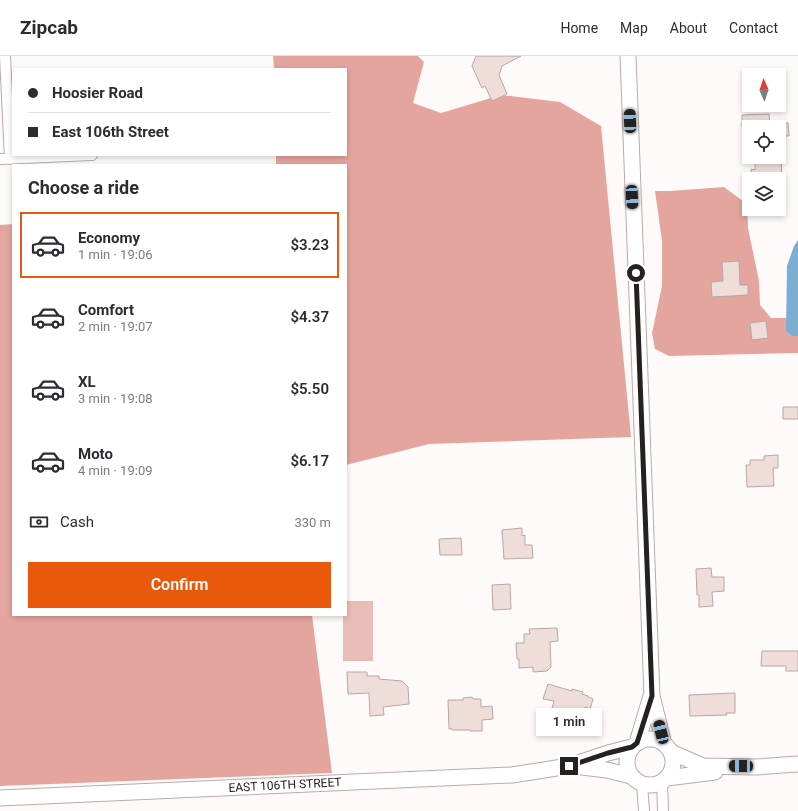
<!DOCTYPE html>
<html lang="en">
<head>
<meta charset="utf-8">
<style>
	body { margin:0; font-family:Roboto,sans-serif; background:#f7f7f7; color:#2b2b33; height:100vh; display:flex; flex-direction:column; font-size:15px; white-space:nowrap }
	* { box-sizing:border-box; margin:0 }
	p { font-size:13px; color:#7c7c81 }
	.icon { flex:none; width:22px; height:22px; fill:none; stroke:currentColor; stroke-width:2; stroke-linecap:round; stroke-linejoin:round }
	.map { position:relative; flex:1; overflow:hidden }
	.details { position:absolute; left:12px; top:108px; width:335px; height:452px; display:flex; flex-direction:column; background:#fff; border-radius:0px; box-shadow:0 2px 6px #0003 }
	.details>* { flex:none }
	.guide { position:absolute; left:12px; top:12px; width:335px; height:88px; border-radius:0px; box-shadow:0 2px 6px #0003; display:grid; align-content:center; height:88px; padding:0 16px; background:#fff }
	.needle { width:26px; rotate:358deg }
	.fabs { position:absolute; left:742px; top:12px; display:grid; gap:8px }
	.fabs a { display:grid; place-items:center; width:44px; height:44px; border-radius:0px; background:#fff; box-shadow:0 2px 6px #0003; font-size:20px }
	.end { position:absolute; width:18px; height:18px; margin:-9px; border:5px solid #272020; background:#fff; box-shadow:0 0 0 2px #fff }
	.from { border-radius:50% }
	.bubble { position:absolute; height:28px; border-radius:0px; background:#fff; box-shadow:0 2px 6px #0003; font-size:13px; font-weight:600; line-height:28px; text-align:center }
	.car { position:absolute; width:12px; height:24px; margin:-12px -6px; border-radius:5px; box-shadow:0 0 3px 1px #0007; background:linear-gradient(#222 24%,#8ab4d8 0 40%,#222 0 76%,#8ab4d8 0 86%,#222 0) }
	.guide b { display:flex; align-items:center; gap:14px; height:38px; font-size:15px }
	.guide b+b { border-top:1px solid #e1e1e2 }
	.guide i { width:10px; height:10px; background:#2b2b33 }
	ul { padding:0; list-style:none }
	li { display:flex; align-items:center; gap:12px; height:66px; margin:0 8px 6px; padding:0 8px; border:2px solid transparent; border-radius:0px }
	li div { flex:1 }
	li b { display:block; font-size:15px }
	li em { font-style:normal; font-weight:600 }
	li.selected { border-color:#ea580c }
	li>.icon { width:36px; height:36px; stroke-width:1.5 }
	h2 { padding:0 16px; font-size:18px; line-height:48px }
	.pay { display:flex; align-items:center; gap:10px; height:44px; padding:0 16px; font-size:15px }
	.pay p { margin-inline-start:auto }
	.button { display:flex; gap:8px; margin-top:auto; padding:8px 16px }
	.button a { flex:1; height:46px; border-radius:0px; background:#ea580c; color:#fff; font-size:16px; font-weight:600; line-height:46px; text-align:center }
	header { display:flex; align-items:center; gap:24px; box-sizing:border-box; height:56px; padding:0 20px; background:#fff; border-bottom:1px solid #e1e1e2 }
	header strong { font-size:19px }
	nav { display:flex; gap:22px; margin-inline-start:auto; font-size:14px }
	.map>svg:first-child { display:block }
	.green { fill:#eabcb7 }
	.forest { fill:#e4a59e }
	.water { fill:#7aafd3 }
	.building { fill:#efddda; stroke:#b7a6a4 }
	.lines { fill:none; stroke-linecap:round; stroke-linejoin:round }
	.street-casing { stroke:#bbaaa7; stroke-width:12 }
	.secondary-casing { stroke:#bbaaa7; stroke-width:17 }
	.street { stroke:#fff; stroke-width:10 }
	.secondary { stroke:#fff; stroke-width:15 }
	.route { stroke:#272020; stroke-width:5 }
	.labels { text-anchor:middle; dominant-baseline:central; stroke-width:4; stroke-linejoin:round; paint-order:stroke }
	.street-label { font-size:12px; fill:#272020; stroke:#fff }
</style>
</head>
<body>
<header>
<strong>Zipcab</strong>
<nav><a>Home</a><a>Map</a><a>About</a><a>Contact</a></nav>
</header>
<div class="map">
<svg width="798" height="755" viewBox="0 0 798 755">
	<rect width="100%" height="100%" fill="#fefafa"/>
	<path class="green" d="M346,545H373V605H343V559H346Z"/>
	<path class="forest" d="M273,0H418L424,6L413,47L441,57L501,39L560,46L601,70L631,381L429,388L346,409V109H276V99H346V13H274Z
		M724,131L747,148L748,172L759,225L760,249L771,262H798V297L669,300L655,293L652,277L662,230V185L655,135H670Z
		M13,168V559H312L332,717L0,730V169Z"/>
	<path class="water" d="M798,184V280H792L786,275L787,210L794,190Z"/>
	<path class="building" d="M476,0H521L502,10L499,19L507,38L492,45L485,30L482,32L472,10Z
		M769,58L770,71H742V59Z
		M779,67H788L789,80H779Z
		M755,101H781L782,122L752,123L751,113L755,114Z
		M739,205L740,229H748V239L712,241L711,226L723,225L722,206Z
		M766,265L768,282L752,284L750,267Z
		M783,351H798V363H783Z
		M778,399V412H773L774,430L747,431L746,409H750V404H764V400Z
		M522,472V480L525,479V489H532L533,502L504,503L502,474Z
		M461,482L462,499H440L439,483Z
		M711,512L712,521H724V535L712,536L713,550L699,551V539H697L696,513Z
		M510,528L511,553L493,554L492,529Z
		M557,572L558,585L550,586L551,611L547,615L533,616V611L519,612V603H517L516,587H524V578H530L529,573Z
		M762,595H798V615H786V610H761Z
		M347,616H367V620H379V623L402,625L408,631L409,648L383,651L384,659L370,660L369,637L348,638Z
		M548,628L572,635V633L583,636L582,638L588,640V641L593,643L590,653L585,651L583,658L576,656L575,659L564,656L563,659L551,656L554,645L543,643Z
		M735,637V657H726L727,659L690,660L689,639Z
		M472,641L473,643H481V651L492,650L493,663L482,664V675H470V674H452V673H449L448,644H463V642Z"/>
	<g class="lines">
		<defs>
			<path id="street" d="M5,0L10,103
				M0,103L92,99
				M662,725L663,755
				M642,728L644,755"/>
			<path id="secondary" d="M628,0L652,640L664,688
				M627 706a23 23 0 1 1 46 0a23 23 0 1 1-46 0Z
				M637,687L651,640
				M671,696L703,710L756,711L798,708
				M574,710L607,714L631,720
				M667,722L715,716
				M0,742L512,719L569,710L608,697L632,691"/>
		</defs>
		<use href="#street" class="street-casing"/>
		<use href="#secondary" class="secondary-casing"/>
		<use href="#street" class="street"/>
		<use href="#secondary" class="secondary"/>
	</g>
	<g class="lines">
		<path class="route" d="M569,710L608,697L632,691L637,687L652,640L636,217"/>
	</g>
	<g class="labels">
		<g class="street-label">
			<text transform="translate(285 729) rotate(-3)">EAST 106TH STREET</text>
		</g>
	</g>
</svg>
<div class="fabs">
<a><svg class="needle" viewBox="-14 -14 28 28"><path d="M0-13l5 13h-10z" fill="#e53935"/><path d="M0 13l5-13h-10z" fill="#7c7c81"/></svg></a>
<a><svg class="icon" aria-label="locate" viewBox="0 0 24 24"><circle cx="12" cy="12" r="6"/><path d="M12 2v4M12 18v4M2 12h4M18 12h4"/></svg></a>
<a><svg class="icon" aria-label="layers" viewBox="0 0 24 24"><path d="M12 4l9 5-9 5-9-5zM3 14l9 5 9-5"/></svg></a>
</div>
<i class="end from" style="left:636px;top:217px"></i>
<i class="end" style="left:569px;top:710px"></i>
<div class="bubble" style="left:536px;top:652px;width:66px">1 min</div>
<i class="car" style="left:630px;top:65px;rotate:358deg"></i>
<i class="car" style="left:632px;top:141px;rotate:177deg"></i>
<i class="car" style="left:661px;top:676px;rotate:346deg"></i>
<i class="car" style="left:741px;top:710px;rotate:271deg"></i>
<div class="guide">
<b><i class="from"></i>Hoosier Road</b>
<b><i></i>East 106th Street</b>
</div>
<section class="details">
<h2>Choose a ride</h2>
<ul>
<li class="selected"><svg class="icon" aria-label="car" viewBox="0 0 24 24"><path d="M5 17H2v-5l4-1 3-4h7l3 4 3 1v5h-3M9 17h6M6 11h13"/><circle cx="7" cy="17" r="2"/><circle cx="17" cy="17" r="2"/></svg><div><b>Economy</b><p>1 min · 19:06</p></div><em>$3.23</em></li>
<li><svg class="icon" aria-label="car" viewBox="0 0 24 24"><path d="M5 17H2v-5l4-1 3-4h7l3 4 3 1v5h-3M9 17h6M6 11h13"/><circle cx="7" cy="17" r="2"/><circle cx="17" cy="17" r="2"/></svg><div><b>Comfort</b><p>2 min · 19:07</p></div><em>$4.37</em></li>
<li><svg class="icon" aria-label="car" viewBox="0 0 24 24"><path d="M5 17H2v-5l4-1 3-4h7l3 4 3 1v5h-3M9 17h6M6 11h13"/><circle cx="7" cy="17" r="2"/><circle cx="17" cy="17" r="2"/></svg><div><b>XL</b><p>3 min · 19:08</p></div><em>$5.50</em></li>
<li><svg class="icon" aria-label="car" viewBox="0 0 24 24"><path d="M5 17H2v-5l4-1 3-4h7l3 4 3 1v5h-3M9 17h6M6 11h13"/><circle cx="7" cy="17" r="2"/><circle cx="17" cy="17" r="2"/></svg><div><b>Moto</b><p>4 min · 19:09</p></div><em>$6.17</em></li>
</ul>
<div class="pay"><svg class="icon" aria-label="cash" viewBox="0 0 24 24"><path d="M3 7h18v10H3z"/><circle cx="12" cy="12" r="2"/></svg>Cash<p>330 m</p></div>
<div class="button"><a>Confirm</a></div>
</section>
</div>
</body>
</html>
